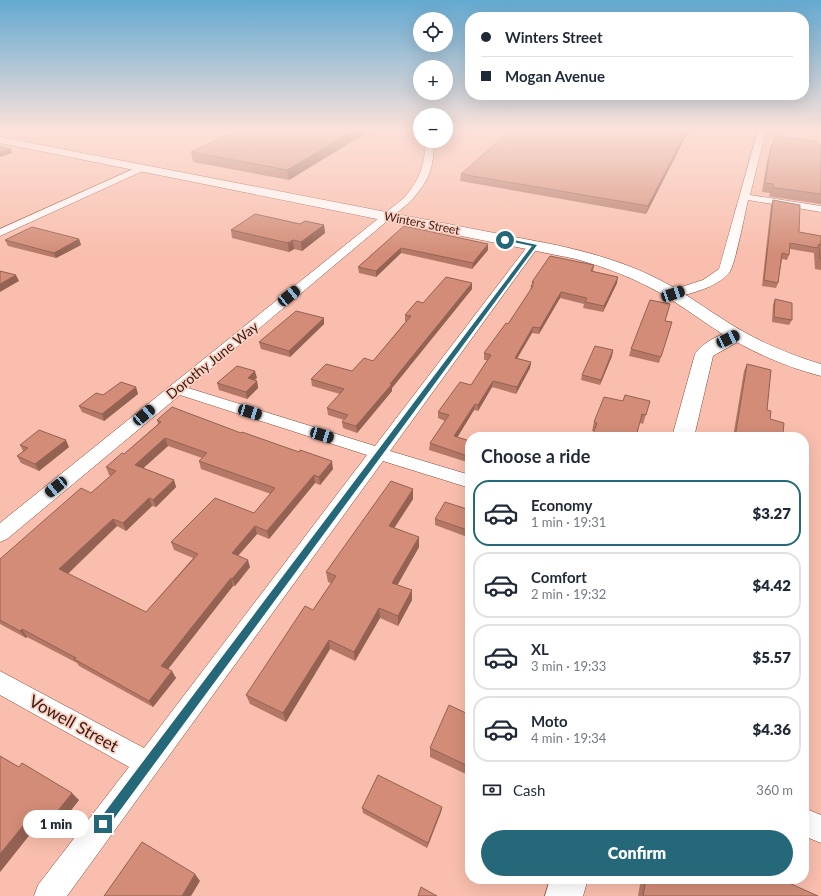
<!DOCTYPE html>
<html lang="en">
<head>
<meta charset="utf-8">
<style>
	body { margin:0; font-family:Lato,sans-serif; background:#f6f6f7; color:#1f2937; height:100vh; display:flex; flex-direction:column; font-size:15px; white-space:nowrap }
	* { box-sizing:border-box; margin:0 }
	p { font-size:13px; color:#747a83 }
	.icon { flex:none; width:22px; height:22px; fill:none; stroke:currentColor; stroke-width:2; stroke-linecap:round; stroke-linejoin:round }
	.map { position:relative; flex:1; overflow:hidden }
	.panel { position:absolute; left:465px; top:432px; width:344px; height:452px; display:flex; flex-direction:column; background:#fff; border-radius:16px; box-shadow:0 4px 16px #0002 }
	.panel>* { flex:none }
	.hud { position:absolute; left:465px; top:12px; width:344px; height:88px; border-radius:16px; box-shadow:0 4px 16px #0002; display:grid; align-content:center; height:88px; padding:0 16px; background:#fff }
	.fabs { position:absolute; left:413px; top:12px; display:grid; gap:8px }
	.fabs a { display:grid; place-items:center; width:40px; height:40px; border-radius:50%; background:#fff; box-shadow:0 4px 16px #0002; font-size:20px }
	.end { position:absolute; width:18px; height:18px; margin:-9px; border:5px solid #246879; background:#fff; box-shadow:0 0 0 2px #fff }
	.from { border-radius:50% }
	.bubble { position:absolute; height:28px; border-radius:14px; background:#fff; box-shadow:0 4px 16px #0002; font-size:13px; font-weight:800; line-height:28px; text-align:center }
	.car { position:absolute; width:12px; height:24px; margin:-12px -6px; border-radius:5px; box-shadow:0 0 3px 1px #0007; background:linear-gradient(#222 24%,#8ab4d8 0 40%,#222 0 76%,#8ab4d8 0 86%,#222 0) }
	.hud b { display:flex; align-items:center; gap:14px; height:38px; font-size:15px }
	.hud b+b { border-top:1px solid #e0e1e3 }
	.hud i { width:10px; height:10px; background:#1f2937 }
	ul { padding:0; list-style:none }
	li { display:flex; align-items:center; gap:12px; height:66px; margin:0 8px 6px; padding:0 8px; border:2px solid #e0e1e3; border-radius:16px }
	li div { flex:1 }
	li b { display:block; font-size:15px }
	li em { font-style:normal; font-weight:800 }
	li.on { border-color:#246879 }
	li>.icon { width:36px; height:36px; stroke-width:1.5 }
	h2 { padding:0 16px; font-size:18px; line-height:48px }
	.pay { display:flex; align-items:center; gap:10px; height:44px; padding:0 16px; font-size:15px }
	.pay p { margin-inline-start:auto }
	.action { display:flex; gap:8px; margin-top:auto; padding:8px 16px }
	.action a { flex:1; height:46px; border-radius:24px; background:#246879; color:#fff; font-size:16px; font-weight:800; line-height:46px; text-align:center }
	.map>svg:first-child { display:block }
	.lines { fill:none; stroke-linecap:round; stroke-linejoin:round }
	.minor-casing { stroke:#884936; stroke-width:1 }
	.tertiary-casing { stroke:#884936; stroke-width:1 }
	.secondary-casing { stroke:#884936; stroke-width:1 }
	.minor { fill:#fff; fill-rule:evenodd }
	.tertiary { fill:#fff; fill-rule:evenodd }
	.secondary { fill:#fff; fill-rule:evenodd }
	.wall { fill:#b57866; fill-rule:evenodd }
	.shaded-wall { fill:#936253 }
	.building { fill:#d28c77; stroke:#936253; fill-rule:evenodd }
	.route { fill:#246879 }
	.labels { text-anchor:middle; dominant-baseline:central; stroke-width:3.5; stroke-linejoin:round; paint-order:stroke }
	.far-street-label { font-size:12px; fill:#391e16; stroke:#fdd0c2 }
	.street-label { font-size:14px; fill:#391e16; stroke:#fdd0c2 }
	.near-street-label { font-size:17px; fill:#391e16; stroke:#fdd0c2 }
</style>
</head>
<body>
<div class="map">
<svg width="821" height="896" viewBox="0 0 821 896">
	<rect width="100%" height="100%" fill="#f9bead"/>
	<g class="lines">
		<defs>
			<path id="minor" d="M758,130H766L750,195L821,206V212L748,200C745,213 735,266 729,273C716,288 692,293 673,298L669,297L667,294L669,291L703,280L719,269Z
				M426,141H434C433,170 430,179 411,201L188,388L375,446L530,243H538L540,245L538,247L390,451L470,475V488L383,461L67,896H34L38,885L129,767L0,695V671L144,748L367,455L180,395L7,539L0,542V523L405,197C421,177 424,166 426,141Z
				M142,165L145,166L146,168L145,170L0,236V229Z
				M804,808L821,815V843L804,836Z"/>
			<path id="tertiary" d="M736,330L742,331L745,335C740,342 721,351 713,356L694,437H672L695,354C703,342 722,333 736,330Z
				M550,879H588L583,896H545Z"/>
			<path id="secondary" d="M0,137L556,245C592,253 627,263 660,280C685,293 708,310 732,325C760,342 790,355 821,364V376C786,367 752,352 721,333C697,318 675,300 649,287C626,275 601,266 576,259L0,143Z"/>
		</defs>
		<use href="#minor" class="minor-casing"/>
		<use href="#tertiary" class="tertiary-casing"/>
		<use href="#secondary" class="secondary-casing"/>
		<use href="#minor" class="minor"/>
		<use href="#tertiary" class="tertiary"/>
		<use href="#secondary" class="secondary"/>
	</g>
	<path class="wall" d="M371,130L289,180L193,162L191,152Z
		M689,130L646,214L460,181L461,174Z
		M775,136L821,145V204L772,197L769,196L770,193L762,192L767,161Z
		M773,200L799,232L821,236V270L815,269L814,253L790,249L789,255L787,260L782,259L778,283L776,288L762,286L771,205Z
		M300,224L324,225L325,233L302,251L294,249L289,252L232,238L231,230Z
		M404,226L488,250L472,269L401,253L376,277L359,273L358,267Z
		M79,239L81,245L56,258L8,246L5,240Z
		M594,265L593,272L617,283L603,312L583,308L584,304L560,298L539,334L532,333L517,358L531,362L530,368L516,394L492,387L478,411L474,410L457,437L470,441V463L429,450L430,443L445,421L438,418V412L471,385L487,360H484V353L508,324L530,291L531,286L532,284V282Z
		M472,289L392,388V391L357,433L343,428L342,422L344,420L328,415L327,408L340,394L312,386L311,379L352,371L373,361L406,321H405V315L423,303Z
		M775,299L792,320L789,325L772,322L773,304Z
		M324,318V324L290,357L261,349L259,342Z
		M665,321L672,322L659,363L629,356L631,349Z
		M613,350L612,356L600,385L581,380L582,375Z
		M747,364L767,410L770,419L783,433L785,437H733L744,371Z
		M257,378L254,380L257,381L258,388L247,399L219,390L217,383Z
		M136,387L138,394L104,421L82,412L79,406L103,395Z
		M623,401H650L643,424L640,423L594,431H592L594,422Z
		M157,420L333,469L320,485L315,483L269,539L257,534L238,556L250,567L235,586H233L168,669L176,678L153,707L79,666L77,663L27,637L26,638L0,624V559L91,493L111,476L109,475L106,467L124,454L158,424ZM168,446L202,458L199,461L201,469L271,494L254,513L171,542L174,550L193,558L146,612L68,574L117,526L126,531L152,506L156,507L176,487L174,480L143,468Z
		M20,445L69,447L39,471L21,463L17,456L23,451Z
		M413,499L394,528L419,547L397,585L412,590V600L398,626L380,618L355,661L330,649L286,722L250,704L246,695L313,610L331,583L328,582L326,572Z
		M470,510V538L435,525V519Z
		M470,715V776L430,757V748Z
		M0,756L19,767L79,800L50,837L35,828L0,872Z
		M442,807L441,812L427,848L363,813L362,808Z
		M641,879H780L818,896H638Z"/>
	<path class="shaded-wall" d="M355,130H371L289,180L287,170Z
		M687,130H689L646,214L648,206Z
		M11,149L12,153L0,157V153Z
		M324,225L325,233L302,251L301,242Z
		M79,239L81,245L56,258L54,253Z
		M293,240L294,249L289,252L288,243Z
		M488,244V250L472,269L473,263Z
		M401,248V253L376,277V271Z
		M16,275L19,281L0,292V284Z
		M618,277L617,283L603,312L604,306Z
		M472,283V289L392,388V391L357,433L356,426L390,384Z
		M561,292L560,298L539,334L540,328Z
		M324,318V324L290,357L289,351Z
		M533,327L532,333L514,364L515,358Z
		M613,350L612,356L600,385L601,380Z
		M531,362L530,368L516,394L517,387Z
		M255,371L257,378L249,385L248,378Z
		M257,381L258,388L247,399L246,392Z
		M493,381L492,387L478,411V405Z
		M136,387L138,394L104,421L102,414Z
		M475,404L474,410L454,443V436Z
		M165,438L168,446L138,473L135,465Z
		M66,440L69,447L39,471L35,464Z
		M332,461L333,469L320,485L319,477Z
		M314,475L315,483L269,539L267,531Z
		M174,480L176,487L156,507L153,500Z
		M413,489V499L389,536V526Z
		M149,498L152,506L126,531L123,523Z
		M113,519L117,526L64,577L59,569Z
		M255,526L257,534L234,560L232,553Z
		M419,537V547L393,593L392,583Z
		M248,560L250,567L235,586L232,579Z
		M231,578L233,586L165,673L161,666Z
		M412,590V600L398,626V616Z
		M379,608L380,618L355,661L354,652Z
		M22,629L27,637L26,638L20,631Z
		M329,640L330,649L286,722L283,713Z
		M172,671L176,678L153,707L149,701Z
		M72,793L79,800L50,837L42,831Z
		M442,807L441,812L427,848L428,843Z
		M27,821L35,828L0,872V854Z
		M195,874L200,881L191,896H182Z"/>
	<path class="building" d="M237,130H355L287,170L191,152Z
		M511,130H687L648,206L461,174Z
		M775,136L818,142V145H821V194L776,188L773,187V184L765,183L770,152Z
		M0,147L11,149L0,153Z
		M773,200L800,205L799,232L821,236V245L819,244L817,248L790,243L789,255L782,253L778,283L764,280Z
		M255,214L300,224L305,221L324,225L301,242L293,240L288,243L231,230Z
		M404,226L488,244L473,263L401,248L376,271L358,267Z
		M32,227L79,239L54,253L5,240Z
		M819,244L821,245V259H820Z
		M550,256L594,265L591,271L618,277L604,306L585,302L587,298L561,292L540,328L533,327L515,358L531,362L517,387L493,381L478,405L475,404L454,436L470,441V457L430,443L449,415L438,412L460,382L471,385L491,355L484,353L506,323L508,324L533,286H531L534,282H532Z
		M0,271L16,275L0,284Z
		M446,277L472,283L390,384H392L356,426L342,422L348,415L327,408L344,389L311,379L326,364L352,371L364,358L373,361L411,316L405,315L417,301L423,303Z
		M775,299L792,303V320L774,317Z
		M650,300L670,304L665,321L672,322L661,357L631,349Z
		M296,311L324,318L289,351L259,342Z
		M595,346L613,350L601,380L582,375Z
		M747,364L771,370L767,410L771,411L770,419L784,423L783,433L785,434V437H735Z
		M237,366L255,371L248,378L257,381L246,392L217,383Z
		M121,382L136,387L102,414L79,406L96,393L103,395Z
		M625,395L650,401L646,415L642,414L636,437H592L597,423L594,422L604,397L623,401Z
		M172,407L241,433L242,432L299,452L300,450L332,461L319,477L314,475L267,531L255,526L232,553L248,560L232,579L231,578L161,666L172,671L149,701L74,659L76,658L22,629L20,631L0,620V559L81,488L91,493L116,471L106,467L122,453L124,454L161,422L157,420ZM165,438L207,453L199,461L275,488L254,513L215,498L171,542L198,554L146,612L59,569L113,519L123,523L149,498L153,500L174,480L135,465Z
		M39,430L66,440L35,464L17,456L28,448L20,445Z
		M391,481L413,489L389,526L419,537L392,583L412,590L398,616L379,608L354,652L329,640L283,713L246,695L305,606L313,610L336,576L326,572Z
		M445,502L470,510V531L435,519Z
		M449,705L470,715V767L430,748Z
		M0,756L19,767L22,763L72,793L42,831L27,821L0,854Z
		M378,775L442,807L428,843L362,808Z
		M142,842L195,874L182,896H104Z
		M646,879H780L818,896H643Z
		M421,887L437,896H418Z"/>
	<linearGradient id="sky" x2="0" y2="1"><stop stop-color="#63a9d1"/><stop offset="0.51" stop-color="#fce2da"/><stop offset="1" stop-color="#fce2da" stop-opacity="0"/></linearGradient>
	<rect width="821" height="255" fill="url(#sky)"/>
	<path class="route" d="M505,238L537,245L107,828L103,830L99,828L98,824L99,820L532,246L503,240Z"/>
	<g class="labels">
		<g class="far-street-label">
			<text transform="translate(422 223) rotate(11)">Winters Street</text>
		</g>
		<g class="street-label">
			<text transform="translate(212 360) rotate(-39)">Dorothy June Way</text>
		</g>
		<g class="near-street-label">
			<text transform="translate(74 723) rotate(29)">Vowell Street</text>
		</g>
	</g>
</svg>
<div class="fabs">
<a><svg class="icon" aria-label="locate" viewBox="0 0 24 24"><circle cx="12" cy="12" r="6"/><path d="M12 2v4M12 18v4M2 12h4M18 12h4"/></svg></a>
<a>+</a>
<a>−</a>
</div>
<i class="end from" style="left:505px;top:240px"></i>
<i class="end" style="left:103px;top:824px"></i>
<div class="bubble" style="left:23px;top:810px;width:66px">1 min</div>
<i class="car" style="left:673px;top:294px;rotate:72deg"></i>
<i class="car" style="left:289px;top:296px;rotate:51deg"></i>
<i class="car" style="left:728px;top:339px;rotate:65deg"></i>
<i class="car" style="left:250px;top:412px;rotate:107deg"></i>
<i class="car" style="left:144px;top:415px;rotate:50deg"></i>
<i class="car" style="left:322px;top:435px;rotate:107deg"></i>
<i class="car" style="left:56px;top:487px;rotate:231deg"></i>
<div class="hud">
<b><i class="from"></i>Winters Street</b>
<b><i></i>Mogan Avenue</b>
</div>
<section class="panel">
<h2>Choose a ride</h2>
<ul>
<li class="on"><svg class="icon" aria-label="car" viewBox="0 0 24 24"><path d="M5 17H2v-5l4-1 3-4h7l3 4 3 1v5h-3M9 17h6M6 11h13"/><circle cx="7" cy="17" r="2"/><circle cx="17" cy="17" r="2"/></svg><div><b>Economy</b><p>1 min · 19:31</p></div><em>$3.27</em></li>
<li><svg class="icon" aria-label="car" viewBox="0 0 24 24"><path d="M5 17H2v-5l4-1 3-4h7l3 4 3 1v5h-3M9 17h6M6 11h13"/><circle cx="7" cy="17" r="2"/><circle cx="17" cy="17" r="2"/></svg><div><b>Comfort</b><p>2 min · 19:32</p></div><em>$4.42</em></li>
<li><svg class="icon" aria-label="car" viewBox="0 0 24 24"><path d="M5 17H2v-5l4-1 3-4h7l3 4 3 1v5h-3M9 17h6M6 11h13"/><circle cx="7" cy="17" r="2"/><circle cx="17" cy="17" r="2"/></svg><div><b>XL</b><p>3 min · 19:33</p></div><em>$5.57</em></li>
<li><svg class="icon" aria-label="car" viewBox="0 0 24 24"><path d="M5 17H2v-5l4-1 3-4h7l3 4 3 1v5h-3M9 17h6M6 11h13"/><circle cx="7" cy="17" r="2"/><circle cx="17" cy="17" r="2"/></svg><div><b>Moto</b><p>4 min · 19:34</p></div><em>$4.36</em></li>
</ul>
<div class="pay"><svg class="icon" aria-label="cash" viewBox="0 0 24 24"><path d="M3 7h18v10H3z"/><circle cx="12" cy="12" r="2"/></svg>Cash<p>360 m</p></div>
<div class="action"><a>Confirm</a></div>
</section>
</div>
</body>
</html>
